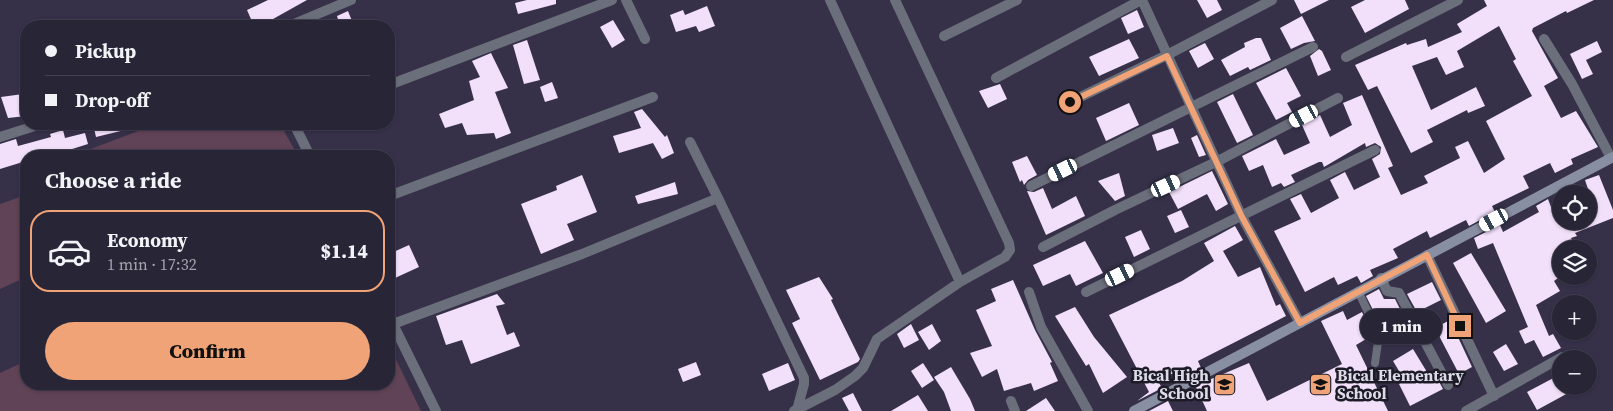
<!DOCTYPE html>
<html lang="en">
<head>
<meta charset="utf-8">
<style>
	body { margin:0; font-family:"Source Serif 4",serif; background:#343142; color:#f1f3f6; height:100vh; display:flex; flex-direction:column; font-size:19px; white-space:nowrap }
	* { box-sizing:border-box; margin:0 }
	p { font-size:16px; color:#a5a5ad }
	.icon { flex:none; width:28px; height:28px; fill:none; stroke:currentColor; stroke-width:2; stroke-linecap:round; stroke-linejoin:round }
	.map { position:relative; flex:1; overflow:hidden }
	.drawer { position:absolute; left:20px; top:150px; width:375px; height:240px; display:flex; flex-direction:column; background:#282537; border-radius:20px; box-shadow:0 1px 4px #0004,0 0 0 1px #444252 }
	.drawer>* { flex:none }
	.banner { position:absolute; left:20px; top:20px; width:375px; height:110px; border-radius:20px; box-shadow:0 1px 4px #0004,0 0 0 1px #444252; display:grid; align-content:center; height:110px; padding:0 25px; background:#282537 }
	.tools { position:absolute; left:1552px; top:185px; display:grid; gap:10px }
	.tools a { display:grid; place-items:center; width:45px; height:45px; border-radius:50%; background:#282537; box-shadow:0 1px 4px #0004,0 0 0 1px #444252; font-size:25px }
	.end { position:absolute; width:22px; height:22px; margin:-11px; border:6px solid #efa377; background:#111; box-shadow:0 0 0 2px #111 }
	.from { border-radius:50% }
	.bubble { position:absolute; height:35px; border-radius:18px; background:#282537; box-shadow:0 1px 4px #0004,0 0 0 1px #444252; font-size:16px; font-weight:800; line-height:35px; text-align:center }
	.car { position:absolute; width:15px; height:30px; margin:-15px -8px; border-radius:6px; box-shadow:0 0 4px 1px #0007; background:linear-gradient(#fff 24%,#345 0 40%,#fff 0 76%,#345 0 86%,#fff 0) }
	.banner b { display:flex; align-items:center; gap:18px; height:48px; font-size:19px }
	.banner b+b { border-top:1px solid #444252 }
	.banner i { width:12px; height:12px; background:#f1f3f6 }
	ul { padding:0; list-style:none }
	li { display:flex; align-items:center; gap:15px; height:82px; margin:0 10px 8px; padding:0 15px; border:2px solid transparent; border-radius:20px }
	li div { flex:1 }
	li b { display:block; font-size:19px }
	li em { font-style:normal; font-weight:800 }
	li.on { border-color:#efa377 }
	li>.icon { width:45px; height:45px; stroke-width:1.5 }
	h2 { padding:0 25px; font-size:22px; line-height:60px }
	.primary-button { display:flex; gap:10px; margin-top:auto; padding:10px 25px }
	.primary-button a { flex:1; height:58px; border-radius:30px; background:#efa377; color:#111; font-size:20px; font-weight:800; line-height:58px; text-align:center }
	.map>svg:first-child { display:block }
	.green { fill:#604356 }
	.building { fill:#f2dffa }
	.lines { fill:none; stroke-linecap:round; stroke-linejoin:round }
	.lane { stroke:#6b6f7b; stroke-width:8 }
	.street { stroke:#6b6f7b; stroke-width:10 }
	.secondary { stroke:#898fa2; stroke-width:10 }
	.route { stroke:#efa377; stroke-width:6 }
	.labels { text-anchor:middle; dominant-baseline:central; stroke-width:5; stroke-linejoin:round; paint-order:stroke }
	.poi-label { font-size:16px; font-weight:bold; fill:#dddbea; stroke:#1d1b26; text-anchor:end }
</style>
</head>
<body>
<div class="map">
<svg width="1613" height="411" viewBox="0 0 1613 411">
	<rect width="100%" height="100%" fill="#363149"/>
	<path class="green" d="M157,124H280L298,156H82L80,153Z
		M26,195V277L0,289V204Z
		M389,345L421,411H0V373L26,361V384H389Z"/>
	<path class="building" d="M268,0H307L273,19L254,26L247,10Z
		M527,0H556V4L518,14L515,3Z
		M1197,0H1217L1222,10L1207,18Z
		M1294,0H1329L1301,14Z
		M1365,0H1405L1409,9L1365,33L1351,7Z
		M1484,0H1594L1567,13L1566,11L1533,28L1532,31L1558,78L1544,86L1561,118L1576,111L1598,147L1571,159L1573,164L1555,173L1550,163L1523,176L1529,188L1492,206L1495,212L1469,226L1466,220L1430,238L1427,231L1393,249L1398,258L1370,270L1373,276L1361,283L1357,276L1338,285L1334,277L1305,292L1274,231L1301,219L1290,199L1301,194L1311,213L1339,198L1330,180L1345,172L1354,190L1380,177L1372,159L1380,154L1381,147L1375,143L1366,147L1365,143L1324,167L1322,162H1319L1291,175L1295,182L1284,187L1281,183L1272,187L1263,165L1249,171L1242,156L1276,139L1284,155L1310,143L1302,125L1320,115L1330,137L1352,125L1343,103L1362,95L1393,166L1388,168L1401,195L1428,183L1424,176L1460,158L1455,147L1468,141L1484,173L1505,159L1486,121L1532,96L1513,61L1516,59L1499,26L1457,51L1464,67L1446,75L1437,57L1412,66L1431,110L1476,87L1485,106L1468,113L1467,110L1427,130L1433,142L1411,153L1377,86L1368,90L1355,65L1406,43L1407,45L1426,39L1428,47L1462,32L1457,24L1487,6Z
		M707,6L715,26L699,32L696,26L676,32L670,15L683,10L685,15Z
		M1137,10L1144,27L1128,34L1121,18Z
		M348,11L354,26H340L337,16Z
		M1302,16L1315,41L1304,43L1291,49L1280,28Z
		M613,20L625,40L612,48L600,27Z
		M1256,38H1261L1271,60L1250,70L1248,67L1230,76L1221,60L1245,47L1244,43Z
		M1129,39L1139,58L1099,76L1089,57Z
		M527,40L540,80L524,84L513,45Z
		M1597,41L1602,52L1586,60L1593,74L1582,79L1570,54Z
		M1205,43L1214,59L1198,68L1189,51Z
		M1319,49L1322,51L1331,70L1318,76L1310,56Z
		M491,53L508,88L495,92L511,133L496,139L494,133L467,135L462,123L445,128L439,114L474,100L469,81L480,77L472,61Z
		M1286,68L1301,96L1287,103L1292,112L1276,120L1256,83Z
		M552,82L558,98L545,102L540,87Z
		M1000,84L1007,99L988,108L979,91Z
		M23,94L26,103V116L8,118L1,97Z
		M1233,94L1253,135L1237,143L1217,102Z
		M1129,103L1139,125L1106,141L1096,118Z
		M642,109L665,137L667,135L674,153L662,159L653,143L619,153L613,136L641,128L634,112Z
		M93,124H133V128L96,137Z
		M1173,128L1179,143L1157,151L1152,135Z
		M63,130L65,138L85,133L88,144L69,150L73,156H26V161L0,169V144L16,139L18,146L51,137L50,134Z
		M1197,135L1206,155L1199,157L1191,138Z
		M1027,156L1037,175L1028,180L1024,185L1022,180L1020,182L1012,162Z
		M1212,171L1228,204L1216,211L1207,194L1178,209L1169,192Z
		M1119,173L1125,196L1115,201L1098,181Z
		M582,175L597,212L567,224L574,240L541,254L521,204L557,190L556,186Z
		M1599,175L1613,210V218L1575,233L1577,236L1571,238L1577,249H1561V276L1554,281L1560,291L1536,305L1549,336L1553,334L1561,348L1543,357L1534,340L1525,344L1519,331L1528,327L1493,243L1478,249L1474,238L1500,225L1503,232L1539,212L1536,206L1548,199L1551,207L1561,203V221H1589V192L1585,180Z
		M675,182L678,194L638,204L635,196Z
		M1043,188L1052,209L1076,196L1085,216L1046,235L1027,191L1034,192Z
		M1181,210L1189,227L1175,233L1167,216Z
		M1235,226L1243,240L1223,251L1238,277L1260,267L1276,306L1280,304L1286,316L1198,361L1201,368L1191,373L1187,366L1158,381L1162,388L1137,401L1149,392L1109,315L1182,281L1214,261L1204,243Z
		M1141,230L1150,249L1134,257L1125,237Z
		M1085,241L1103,273L1076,286L1070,274L1043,286L1033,265Z
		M409,245L419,267L395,278L389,264V254Z
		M1471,253L1506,311L1486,323L1453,263Z
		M819,277L833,299L831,300L860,359L858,362L820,380L792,323L800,319L786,290Z
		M1013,280L1035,330L1052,362L1050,363L1058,381L1034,391L1031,383L1004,391L997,369L982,377L970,353L992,346L976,310L996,301L991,289Z
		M1432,282L1441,300L1417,312L1407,294Z
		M1379,289L1384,299H1395L1407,323L1388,332L1386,328L1383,330L1366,296Z
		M497,294L505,304L496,306L507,335L514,332L520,346L471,364L462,340L446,345L436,316Z
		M1075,307L1094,337L1127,377L1103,393L1089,364L1086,366L1055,316Z
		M1343,311L1347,320L1362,312L1373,335L1356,345L1388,411H1207L1196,387L1197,385L1249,363L1267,401L1342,364L1321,321Z
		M1450,320L1472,367L1459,374L1435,328Z
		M911,324L919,340L904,348L897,334Z
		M932,324L941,341L929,350L918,332Z
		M1506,344L1518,364L1504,371L1493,352Z
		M1413,349L1430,377L1435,374L1443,389L1410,406L1399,384L1405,381L1393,361Z
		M696,362L701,375L683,382L678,369Z
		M788,363L795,380L769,391L762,374Z
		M923,363L934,380L922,388L911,371Z
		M951,367L970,399L975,411H951L944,392L934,377Z
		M1561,374V386H1581L1537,410L1527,392Z
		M853,393L862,411H849L842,398Z
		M918,395L928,411H891Z
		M1046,398L1055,411H1026Z
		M1168,401L1173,411H1149Z"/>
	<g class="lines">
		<path class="lane" d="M1358,291L1379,335L1375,363"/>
		<path class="street" d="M626,0L645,39
			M830,0L960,282
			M1142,0L1242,217L1300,323
			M289,26L351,0
			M944,36L1017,0
			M1544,39L1572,84L1611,158
			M1346,57L1458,0
			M996,78L1141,0
			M389,85L612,0
			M1070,102L1167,55L1272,0
			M294,124L310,156
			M0,137L41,124
			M690,142L718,198
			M1031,186L1313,47
			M389,196L653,97
			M1043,247L1115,210L1218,161L1338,98
			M1427,255L1494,396
			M1381,278L1387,291L1399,293L1448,385
			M1029,292L1041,327L1088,411
			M1086,292L1375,150
			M389,316L436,411
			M393,324L582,254L718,198L804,378V384L797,410
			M1011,401L1015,411
			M794,411L835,390L855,376L863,368L877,339L960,282L1005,257L1010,250L1009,243L895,0
			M1466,411L1562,357"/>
		<path class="secondary" d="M1134,411L1613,157"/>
	</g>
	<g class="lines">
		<path class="route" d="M1070,102L1167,56L1242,217L1300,323L1427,255L1460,326"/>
	</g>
	<defs>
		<symbol id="school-square" viewBox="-11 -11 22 22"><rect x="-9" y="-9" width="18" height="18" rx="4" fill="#efa377" stroke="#1d1b26"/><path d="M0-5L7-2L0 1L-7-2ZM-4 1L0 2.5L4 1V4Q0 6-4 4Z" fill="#111"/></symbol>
	</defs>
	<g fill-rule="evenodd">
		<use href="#school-square" x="1212" y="372" width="25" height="25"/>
		<use href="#school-square" x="1308" y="372" width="25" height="25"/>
	</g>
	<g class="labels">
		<g class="poi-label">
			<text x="1209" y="375">Bical High<tspan x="1209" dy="18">School</tspan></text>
			<text x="1337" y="375" text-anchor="start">Bical Elementary<tspan x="1337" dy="18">School</tspan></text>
		</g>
	</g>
</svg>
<div class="tools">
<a><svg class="icon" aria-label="locate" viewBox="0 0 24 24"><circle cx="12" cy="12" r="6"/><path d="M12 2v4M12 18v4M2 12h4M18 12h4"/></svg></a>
<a><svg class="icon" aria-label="layers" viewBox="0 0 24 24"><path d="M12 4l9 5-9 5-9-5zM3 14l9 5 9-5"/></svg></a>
<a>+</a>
<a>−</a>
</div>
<i class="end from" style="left:1070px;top:102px"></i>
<i class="end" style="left:1460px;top:326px"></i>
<div class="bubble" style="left:1360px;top:309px;width:82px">1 min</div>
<i class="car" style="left:1304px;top:116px;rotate:242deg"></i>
<i class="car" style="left:1063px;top:170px;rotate:244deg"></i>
<i class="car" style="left:1166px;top:186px;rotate:65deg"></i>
<i class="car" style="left:1494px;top:220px;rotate:242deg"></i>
<i class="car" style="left:1120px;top:275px;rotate:64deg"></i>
<div class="banner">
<b><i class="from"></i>Pickup</b>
<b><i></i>Drop-off</b>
</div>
<section class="drawer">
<h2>Choose a ride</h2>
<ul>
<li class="on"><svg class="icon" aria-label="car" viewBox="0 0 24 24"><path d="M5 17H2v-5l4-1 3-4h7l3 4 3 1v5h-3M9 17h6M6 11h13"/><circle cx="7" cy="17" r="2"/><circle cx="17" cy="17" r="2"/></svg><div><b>Economy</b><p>1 min · 17:32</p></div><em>$1.14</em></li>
</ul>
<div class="primary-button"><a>Confirm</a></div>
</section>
</div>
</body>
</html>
